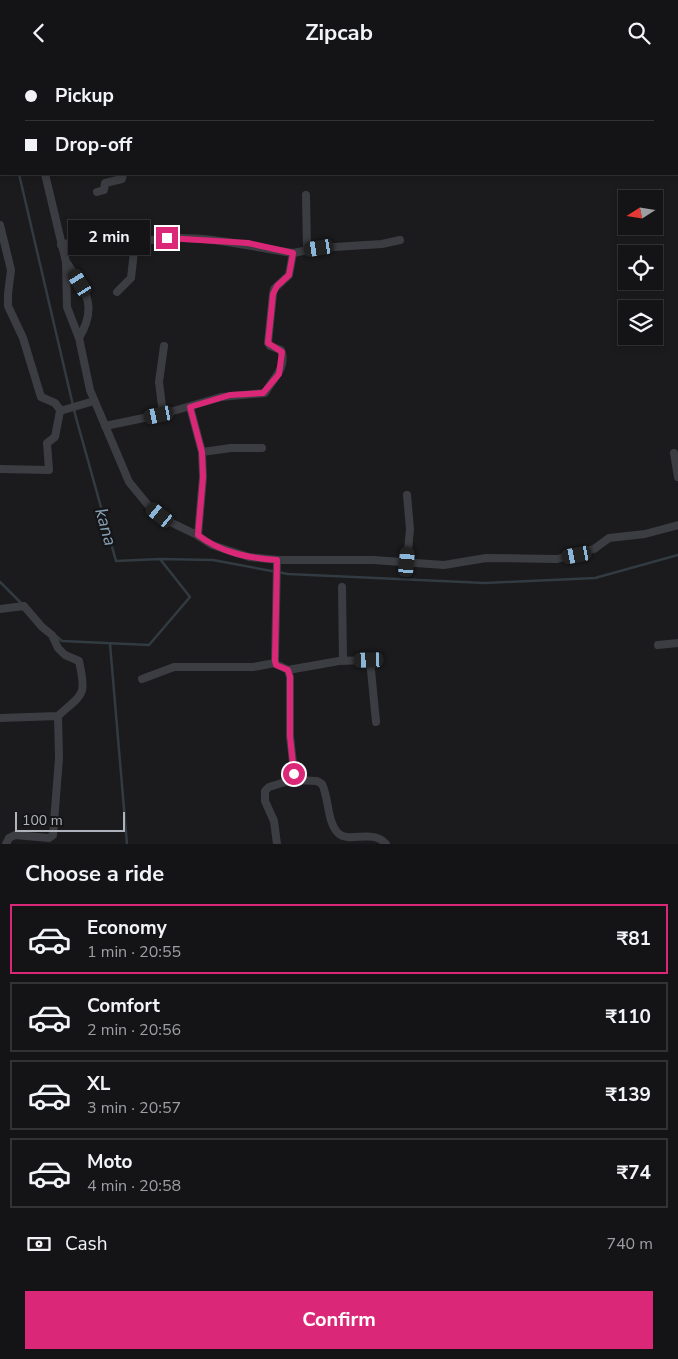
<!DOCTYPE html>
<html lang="en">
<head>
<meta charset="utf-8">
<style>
	body { margin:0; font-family:"Nunito Sans",sans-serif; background:#212123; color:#f1f3f6; height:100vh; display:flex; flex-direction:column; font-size:19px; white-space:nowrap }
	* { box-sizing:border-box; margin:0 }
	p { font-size:16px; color:#9d9ea1 }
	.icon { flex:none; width:28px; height:28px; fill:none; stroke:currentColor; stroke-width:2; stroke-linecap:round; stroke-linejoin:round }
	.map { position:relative; height:779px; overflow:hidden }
	.drawer { display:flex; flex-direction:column; background:#141416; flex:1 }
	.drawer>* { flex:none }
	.guide { position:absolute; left:0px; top:0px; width:679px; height:110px; box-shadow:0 2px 8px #0003,0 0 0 1px #333335; display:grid; align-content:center; height:110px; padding:0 25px; background:#141416 }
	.needle { width:32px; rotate:258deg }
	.buttons { position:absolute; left:618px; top:125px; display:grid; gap:10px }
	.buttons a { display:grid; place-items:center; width:45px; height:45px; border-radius:0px; background:#141416; box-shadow:0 2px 8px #0003,0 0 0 1px #333335; font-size:25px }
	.scale { position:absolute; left:15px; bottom:12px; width:110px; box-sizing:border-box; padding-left:5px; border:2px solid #aeb3bc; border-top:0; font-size:14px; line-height:18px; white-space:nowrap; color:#aeb3bc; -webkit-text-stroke:4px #161618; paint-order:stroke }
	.end { position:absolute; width:22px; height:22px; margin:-11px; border:6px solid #db2777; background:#fff; box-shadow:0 0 0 2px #fff }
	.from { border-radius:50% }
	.bubble { position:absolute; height:35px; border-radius:0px; background:#141416; box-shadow:0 2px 8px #0003,0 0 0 1px #333335; font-size:16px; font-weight:700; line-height:35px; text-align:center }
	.car { position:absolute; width:15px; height:30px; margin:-15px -8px; border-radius:6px; box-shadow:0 0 4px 1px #0007; background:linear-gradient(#222 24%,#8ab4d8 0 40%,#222 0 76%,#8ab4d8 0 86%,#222 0) }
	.guide b { display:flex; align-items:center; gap:18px; height:48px; font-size:19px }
	.guide b+b { border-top:1px solid #333335 }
	.guide i { width:12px; height:12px; background:#f1f3f6 }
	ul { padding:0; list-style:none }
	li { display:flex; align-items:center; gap:15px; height:70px; margin:0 10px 8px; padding:0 15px; border:2px solid #333335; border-radius:0px }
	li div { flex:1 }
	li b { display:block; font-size:19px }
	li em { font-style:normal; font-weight:700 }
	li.on { border-color:#db2777 }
	li>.icon { width:45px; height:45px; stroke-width:1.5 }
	h2 { padding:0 25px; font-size:22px; line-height:60px }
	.pay { display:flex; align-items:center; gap:12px; height:55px; padding:0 25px; font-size:19px }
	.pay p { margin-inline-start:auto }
	.action { display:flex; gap:10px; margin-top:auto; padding:10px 25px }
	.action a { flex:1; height:58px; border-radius:0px; background:#db2777; color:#fff; font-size:20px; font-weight:700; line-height:58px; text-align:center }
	header { display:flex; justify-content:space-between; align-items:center; height:65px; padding:0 25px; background:#141416; font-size:22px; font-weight:700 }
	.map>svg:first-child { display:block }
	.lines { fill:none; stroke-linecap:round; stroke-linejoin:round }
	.stream { stroke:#313b41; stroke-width:2.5 }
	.street { stroke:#3c3d42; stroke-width:8 }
	.route { stroke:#db2777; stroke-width:6 }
	.labels { text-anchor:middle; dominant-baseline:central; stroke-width:5; stroke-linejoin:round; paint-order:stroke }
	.water-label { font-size:18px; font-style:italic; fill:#86a1b6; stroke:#161618 }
</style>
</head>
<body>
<header><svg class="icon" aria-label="back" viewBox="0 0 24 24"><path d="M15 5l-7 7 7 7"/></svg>Zipcab<svg class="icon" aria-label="search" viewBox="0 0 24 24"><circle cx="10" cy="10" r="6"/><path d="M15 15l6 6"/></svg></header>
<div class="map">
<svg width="678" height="779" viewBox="0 0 678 779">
	<rect width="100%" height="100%" fill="#1b1b1d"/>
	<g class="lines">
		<path class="stream" d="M0,63L1,65
			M19,109L75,349L116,496L160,494L190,532L149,580L62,576L55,570
			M160,494L213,495L288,509L485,518L595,513L678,490
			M0,517L22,539
			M110,579L127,779"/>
		<path class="street" d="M10,0V1
			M45,109L66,197L67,242L79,273L90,325L129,417L148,440L170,457L195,469L212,480L249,492L279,495H373L444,500L486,493L557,494L594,484L609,473L645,469L678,460
			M97,127L104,125L105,118L122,114L123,109
			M306,130L307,185
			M0,160L11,205L8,229V241L23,273L41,332L55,338L61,346
			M61,180L125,164L135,178C189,165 239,180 293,188
			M67,198C86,227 98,241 79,273
			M117,227L131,213L135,178
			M190,342L202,387
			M163,349L159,317L164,281
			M105,361L163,349L221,332L265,328C272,314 288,303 281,285L270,281L268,278L273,229L274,224L289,210L293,188L319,183L382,179L400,175
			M674,388L678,412
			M0,404L49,405L47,378L55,372L60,346L94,336
			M407,430L410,464L407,497
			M198,470L203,412L202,387L231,383H262
			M277,495L275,596L276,599L288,605L290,612V671L295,715L317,716L322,719C329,733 327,757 338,768C349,779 373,763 386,779
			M342,522L343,596
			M0,544L24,541L42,562L52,570L58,583L65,590L79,596C87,632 83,628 58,651L59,693L53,770L49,773L15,770L9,773L6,779
			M658,580L678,578
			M288,605L339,596L370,595L376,657
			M142,614L174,602H253L275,598
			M0,653L58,651
			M277,779L274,756L265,736V726L269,722L295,714"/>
	</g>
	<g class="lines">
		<path class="route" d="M167,173L248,178L293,188L289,210L277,221L273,229L268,278L282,287L279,309L263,328L230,330L190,342L202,387L203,412L198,470C221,488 249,493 277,495L275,596L276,600L288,605L290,612V671L294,709"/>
	</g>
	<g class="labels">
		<g class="water-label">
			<text transform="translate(106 462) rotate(74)">kana</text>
		</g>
	</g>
</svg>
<div class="buttons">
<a><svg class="needle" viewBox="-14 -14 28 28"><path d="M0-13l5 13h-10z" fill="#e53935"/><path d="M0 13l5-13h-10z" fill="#9d9ea1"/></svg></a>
<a><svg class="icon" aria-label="locate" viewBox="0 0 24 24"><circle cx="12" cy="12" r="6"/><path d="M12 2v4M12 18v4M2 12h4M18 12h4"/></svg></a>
<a><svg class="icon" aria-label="layers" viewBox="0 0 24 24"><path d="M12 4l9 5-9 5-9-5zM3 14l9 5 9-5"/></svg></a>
</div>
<div class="scale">100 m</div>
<i class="end from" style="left:294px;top:709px"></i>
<i class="end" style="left:167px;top:173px"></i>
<div class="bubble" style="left:68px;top:155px;width:82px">2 min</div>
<i class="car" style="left:319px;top:183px;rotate:261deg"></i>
<i class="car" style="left:80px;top:218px;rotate:328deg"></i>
<i class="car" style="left:159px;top:350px;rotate:258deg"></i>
<i class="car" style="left:160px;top:450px;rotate:309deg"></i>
<i class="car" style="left:577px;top:490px;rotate:259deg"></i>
<i class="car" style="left:407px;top:497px;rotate:5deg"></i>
<i class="car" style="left:369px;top:595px;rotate:268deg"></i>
<div class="guide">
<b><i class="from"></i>Pickup</b>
<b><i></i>Drop-off</b>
</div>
</div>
<section class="drawer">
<h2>Choose a ride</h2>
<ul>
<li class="on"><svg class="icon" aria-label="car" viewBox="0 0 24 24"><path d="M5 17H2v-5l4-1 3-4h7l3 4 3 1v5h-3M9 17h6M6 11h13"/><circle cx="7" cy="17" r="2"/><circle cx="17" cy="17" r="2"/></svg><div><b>Economy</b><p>1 min · 20:55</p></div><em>₹81</em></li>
<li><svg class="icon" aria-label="car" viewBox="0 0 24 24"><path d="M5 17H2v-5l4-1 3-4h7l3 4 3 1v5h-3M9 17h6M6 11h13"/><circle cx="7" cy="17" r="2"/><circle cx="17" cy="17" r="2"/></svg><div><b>Comfort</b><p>2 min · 20:56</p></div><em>₹110</em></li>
<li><svg class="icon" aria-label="car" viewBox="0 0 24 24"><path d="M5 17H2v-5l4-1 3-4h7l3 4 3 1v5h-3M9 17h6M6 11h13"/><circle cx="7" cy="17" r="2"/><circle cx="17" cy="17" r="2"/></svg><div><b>XL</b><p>3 min · 20:57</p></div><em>₹139</em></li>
<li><svg class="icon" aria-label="car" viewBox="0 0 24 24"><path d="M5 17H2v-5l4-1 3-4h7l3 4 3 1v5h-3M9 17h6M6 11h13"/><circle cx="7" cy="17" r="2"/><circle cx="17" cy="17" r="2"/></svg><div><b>Moto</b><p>4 min · 20:58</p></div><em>₹74</em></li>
</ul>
<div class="pay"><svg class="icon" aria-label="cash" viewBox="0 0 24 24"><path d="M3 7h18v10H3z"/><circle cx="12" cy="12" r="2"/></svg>Cash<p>740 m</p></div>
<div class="action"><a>Confirm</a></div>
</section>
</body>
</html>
